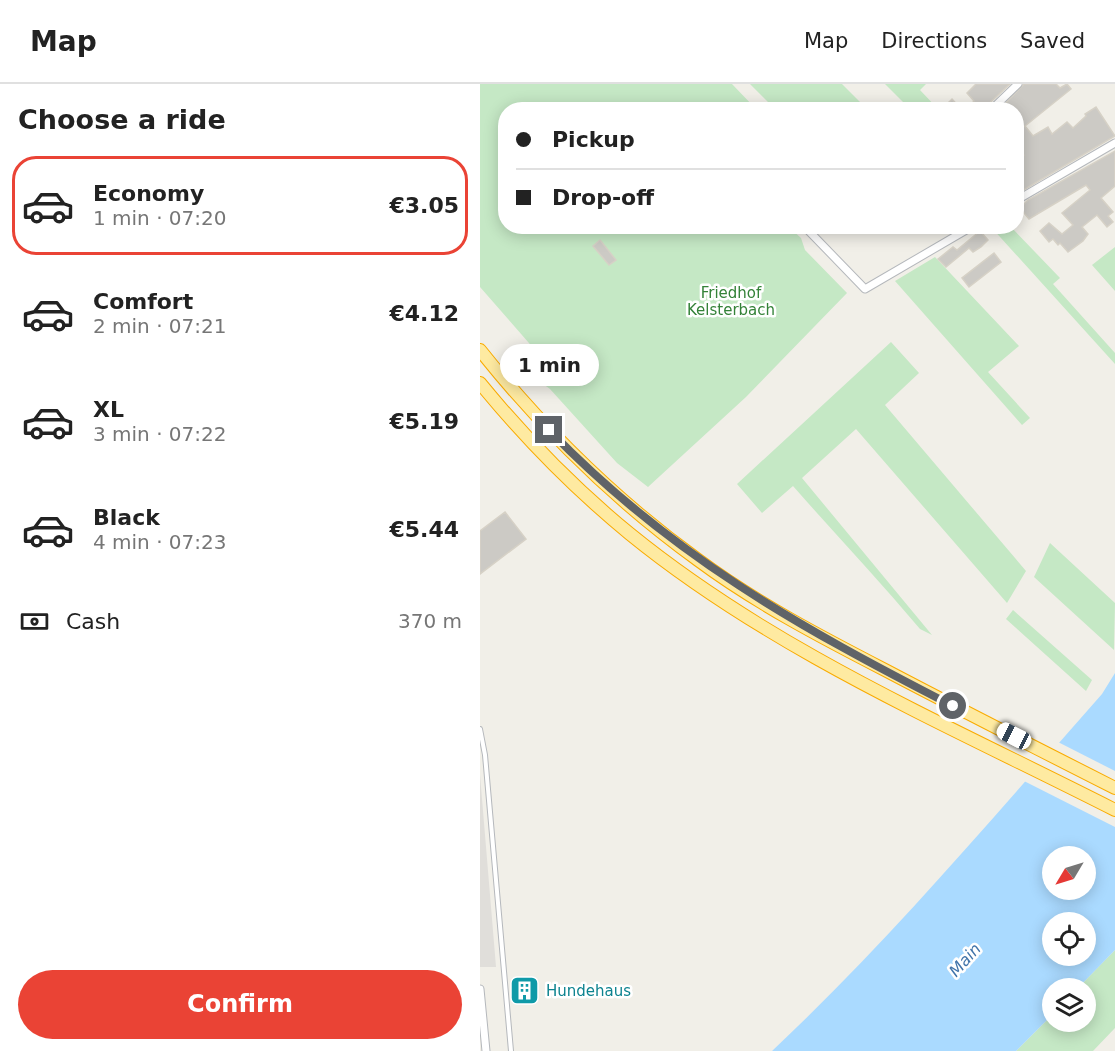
<!DOCTYPE html>
<html lang="en">
<head>
<meta charset="utf-8">
<style>
	body { margin:0; font-family:"DejaVu Sans",sans-serif; background:#f2f2f2; color:#222; height:100vh; display:flex; flex-direction:column; font-size:22px; white-space:nowrap }
	* { box-sizing:border-box; margin:0 }
	p { font-size:20px; color:#767676 }
	.icon { flex:none; width:33px; height:33px; fill:none; stroke:currentColor; stroke-width:2; stroke-linecap:round; stroke-linejoin:round }
	.map { position:relative; flex:1; overflow:hidden }
	.sheet { display:flex; flex-direction:column; background:#fff; width:480px }
	.sheet>* { flex:none }
	.guide { position:absolute; left:18px; top:18px; width:526px; height:132px; border-radius:24px; box-shadow:0 3px 15px #0003; display:grid; align-content:center; height:132px; padding:0 18px; background:#fff }
	.needle { width:39px; rotate:232deg }
	.fabs { position:absolute; left:562px; top:762px; display:grid; gap:12px }
	.fabs a { display:grid; place-items:center; width:54px; height:54px; border-radius:50%; background:#fff; box-shadow:0 3px 15px #0003; font-size:30px }
	.end { position:absolute; width:27px; height:27px; margin:-14px; border:8px solid #5f6368; background:#fff; box-shadow:0 0 0 3px #fff }
	.from { border-radius:50% }
	.bubble { position:absolute; height:42px; border-radius:21px; background:#fff; box-shadow:0 3px 15px #0003; font-size:20px; font-weight:700; line-height:42px; text-align:center }
	.car { position:absolute; width:18px; height:36px; margin:-18px -9px; border-radius:8px; box-shadow:0 0 4px 2px #0007; background:linear-gradient(#fff 24%,#345 0 40%,#fff 0 76%,#345 0 86%,#fff 0) }
	.guide b { display:flex; align-items:center; gap:21px; height:57px; font-size:22px }
	.guide b+b { border-top:2px solid #e0e0e0 }
	.guide i { width:15px; height:15px; background:#222 }
	ul { padding:0; list-style:none }
	li { display:flex; align-items:center; gap:18px; height:99px; margin:0 12px 9px; padding:0 6px; border:3px solid transparent; border-radius:24px }
	li div { flex:1 }
	li b { display:block; font-size:22px }
	li em { font-style:normal; font-weight:700 }
	li.current { border-color:#ea4335 }
	li>.icon { width:54px; height:54px; stroke-width:1.5 }
	h2 { padding:0 18px; font-size:27px; line-height:72px }
	.pay { display:flex; align-items:center; gap:15px; height:66px; padding:0 18px; font-size:22px }
	.pay p { margin-inline-start:auto }
	.primary-button { display:flex; gap:12px; margin-top:auto; padding:12px 18px }
	.primary-button a { flex:1; height:69px; border-radius:36px; background:#ea4335; color:#fff; font-size:24px; font-weight:700; line-height:69px; text-align:center }
	header { display:flex; align-items:center; gap:36px; box-sizing:border-box; height:84px; padding:0 30px; background:#fff; border-bottom:2px solid #e0e0e0 }
	header strong { font-size:28px }
	nav { display:flex; gap:33px; margin-inline-start:auto; font-size:21px }
	main { display:flex; flex:1; min-height:0 }
	.map>svg:first-child { display:block }
	.industrial { fill:#e0deda }
	.green { fill:#c5e8c5 }
	.water { fill:#aadaff; fill-rule:evenodd }
	.pier { fill:#f1efe8 }
	.building { fill:#cccac5; stroke:#d6d1c6; stroke-width:1.5 }
	.lines { fill:none; stroke-linecap:round; stroke-linejoin:round }
	.service-casing { stroke:#b5b8bc; stroke-width:6 }
	.minor-casing { stroke:#b5b8bc; stroke-width:9 }
	.trunk-casing { stroke:#f9ab00; stroke-width:14 }
	.service { stroke:#fff; stroke-width:4 }
	.minor { stroke:#fff; stroke-width:7 }
	.trunk { stroke:#feeaa1; stroke-width:12 }
	.route { stroke:#5f6368; stroke-width:8 }
	.labels { text-anchor:middle; dominant-baseline:central; stroke-width:5; stroke-linejoin:round; paint-order:stroke }
	.park-label { font-size:15px; fill:#348238; stroke:#fff }
	.culture-label { font-size:15px; fill:#0d838f; stroke:#fff; text-anchor:start }
	.water-label { font-size:16px; font-style:italic; fill:#4174aa; stroke:#fff }
</style>
</head>
<body>
<header>
<strong>Map</strong>
<nav><a>Map</a><a>Directions</a><a>Saved</a></nav>
</header>
<main>
<section class="sheet">
<h2>Choose a ride</h2>
<ul>
<li class="current"><svg class="icon" aria-label="car" viewBox="0 0 24 24"><path d="M5 17H2v-5l4-1 3-4h7l3 4 3 1v5h-3M9 17h6M6 11h13"/><circle cx="7" cy="17" r="2"/><circle cx="17" cy="17" r="2"/></svg><div><b>Economy</b><p>1 min · 07:20</p></div><em>€3.05</em></li>
<li><svg class="icon" aria-label="car" viewBox="0 0 24 24"><path d="M5 17H2v-5l4-1 3-4h7l3 4 3 1v5h-3M9 17h6M6 11h13"/><circle cx="7" cy="17" r="2"/><circle cx="17" cy="17" r="2"/></svg><div><b>Comfort</b><p>2 min · 07:21</p></div><em>€4.12</em></li>
<li><svg class="icon" aria-label="car" viewBox="0 0 24 24"><path d="M5 17H2v-5l4-1 3-4h7l3 4 3 1v5h-3M9 17h6M6 11h13"/><circle cx="7" cy="17" r="2"/><circle cx="17" cy="17" r="2"/></svg><div><b>XL</b><p>3 min · 07:22</p></div><em>€5.19</em></li>
<li><svg class="icon" aria-label="car" viewBox="0 0 24 24"><path d="M5 17H2v-5l4-1 3-4h7l3 4 3 1v5h-3M9 17h6M6 11h13"/><circle cx="7" cy="17" r="2"/><circle cx="17" cy="17" r="2"/></svg><div><b>Black</b><p>4 min · 07:23</p></div><em>€5.44</em></li>
</ul>
<div class="pay"><svg class="icon" aria-label="cash" viewBox="0 0 24 24"><path d="M3 7h18v10H3z"/><circle cx="12" cy="12" r="2"/></svg>Cash<p>370 m</p></div>
<div class="primary-button"><a>Confirm</a></div>
</section>
<div class="map">
<svg width="635" height="967" viewBox="0 0 635 967">
	<rect width="100%" height="100%" fill="#f1efe8"/>
	<path class="industrial" d="M0,691L16,883H0Z"/>
	<path class="green" d="M0,0H252L276,25L26,26V142L309,143L321,154L325,166L367,209L266,313L168,403L137,379L70,305L45,287L62,274L0,203Z
		M270,0H362L387,25H295Z
		M405,0H446L440,6L458,25H430Z
		M511,143H531L580,194L573,200L635,269V280Z
		M635,163V207L612,181Z
		M455,173L539,262L508,288L550,334L542,341L415,197Z
		M411,258L439,289L405,321L546,487L527,519L376,345L322,394L452,551L440,545C399,496 355,450 313,402L282,429L257,400Z
		M570,459L635,519L634,566L554,493Z
		M533,526L612,596L606,607L526,535Z
		M635,866V944L613,967H536L573,930V938H606V904H598Z"/>
	<path class="water" d="M635,589V866L598,904H573V930L536,967H292C410,856 515,731 622,610ZM573,772H606V806H573ZM573,838H606V872H573Z"/>
	<path class="pier" d="M576,657L635,687V743L542,696Z"/>
	<path class="building" d="M496,0H530L502,26H486L494,17L487,9Z
		M544,0H576L580,4L587,0L591,5L545,42L553,52L568,43L572,50L587,38L593,44L606,32L605,30L616,23L635,52L540,108L537,105V76L544,71L537,62V26L520,25Z
		M472,15L482,26H461Z
		M635,67V102L621,114L633,128L628,132L633,138L627,143L617,131L602,143L608,150L603,157L588,168L580,159L578,161L573,155L569,158L560,147L569,139L582,150L593,141L582,129L610,106L606,101L549,135L540,124L548,116Z
		M500,147L508,156L501,163L493,168L489,164L466,183L458,175L473,163L477,166Z
		M120,156L136,176L129,181L113,162Z
		M514,169L521,178L489,203L482,194Z
		M25,428L46,455L0,490V447Z"/>
	<g class="lines">
		<defs>
			<path id="service" d="M0,645L5,671L31,967"/>
			<path id="minor" d="M511,26L538,0
				M537,116L635,59
				M324,142L385,205L493,142
				M0,905L6,967"/>
			<path id="trunk" d="M0,266C63,345 135,416 218,476C276,519 341,553 405,586C481,626 558,665 635,704
				M0,299C45,354 95,405 150,450C295,568 470,642 635,726"/>
		</defs>
		<use href="#service" class="service-casing"/>
		<use href="#minor" class="minor-casing"/>
		<use href="#trunk" class="trunk-casing"/>
		<use href="#service" class="service"/>
		<use href="#minor" class="minor"/>
		<use href="#trunk" class="trunk"/>
	</g>
	<g class="lines">
		<path class="route" d="M69,346C190,471 319,543 473,622"/>
	</g>
	<defs>
		<symbol id="building-square" viewBox="-11 -11 22 22"><rect x="-9" y="-9" width="18" height="18" rx="4" fill="#0f9aa8" stroke="#fff"/><path d="M-4-6H4V6H1V3H-1V6H-4ZM-2.5-4.3h1.7v1.8h-1.7ZM.8-4.3h1.7v1.8H.8ZM-2.5-1h1.7V.8h-1.7ZM.8-1h1.7V.8H.8Z" fill="#fff"/></symbol>
	</defs>
	<g fill-rule="evenodd">
		<use href="#building-square" x="28" y="890" width="33" height="33"/>
	</g>
	<g class="labels">
		<g class="park-label">
			<text x="251" y="209">Friedhof<tspan x="251" dy="17">Kelsterbach</tspan></text>
		</g>
		<g class="culture-label">
			<text x="66" y="907">Hundehaus</text>
		</g>
		<g class="water-label">
			<text transform="translate(485 876) rotate(-48)">Main</text>
		</g>
	</g>
</svg>
<div class="fabs">
<a><svg class="needle" viewBox="-14 -14 28 28"><path d="M0-13l5 13h-10z" fill="#e53935"/><path d="M0 13l5-13h-10z" fill="#767676"/></svg></a>
<a><svg class="icon" aria-label="locate" viewBox="0 0 24 24"><circle cx="12" cy="12" r="6"/><path d="M12 2v4M12 18v4M2 12h4M18 12h4"/></svg></a>
<a><svg class="icon" aria-label="layers" viewBox="0 0 24 24"><path d="M12 4l9 5-9 5-9-5zM3 14l9 5 9-5"/></svg></a>
</div>
<i class="end from" style="left:473px;top:622px"></i>
<i class="end" style="left:69px;top:346px"></i>
<div class="bubble" style="left:20px;top:260px;width:99px">1 min</div>
<i class="car" style="left:534px;top:652px;rotate:297deg"></i>
<div class="guide">
<b><i class="from"></i>Pickup</b>
<b><i></i>Drop-off</b>
</div>
</div>
</main>
</body>
</html>
